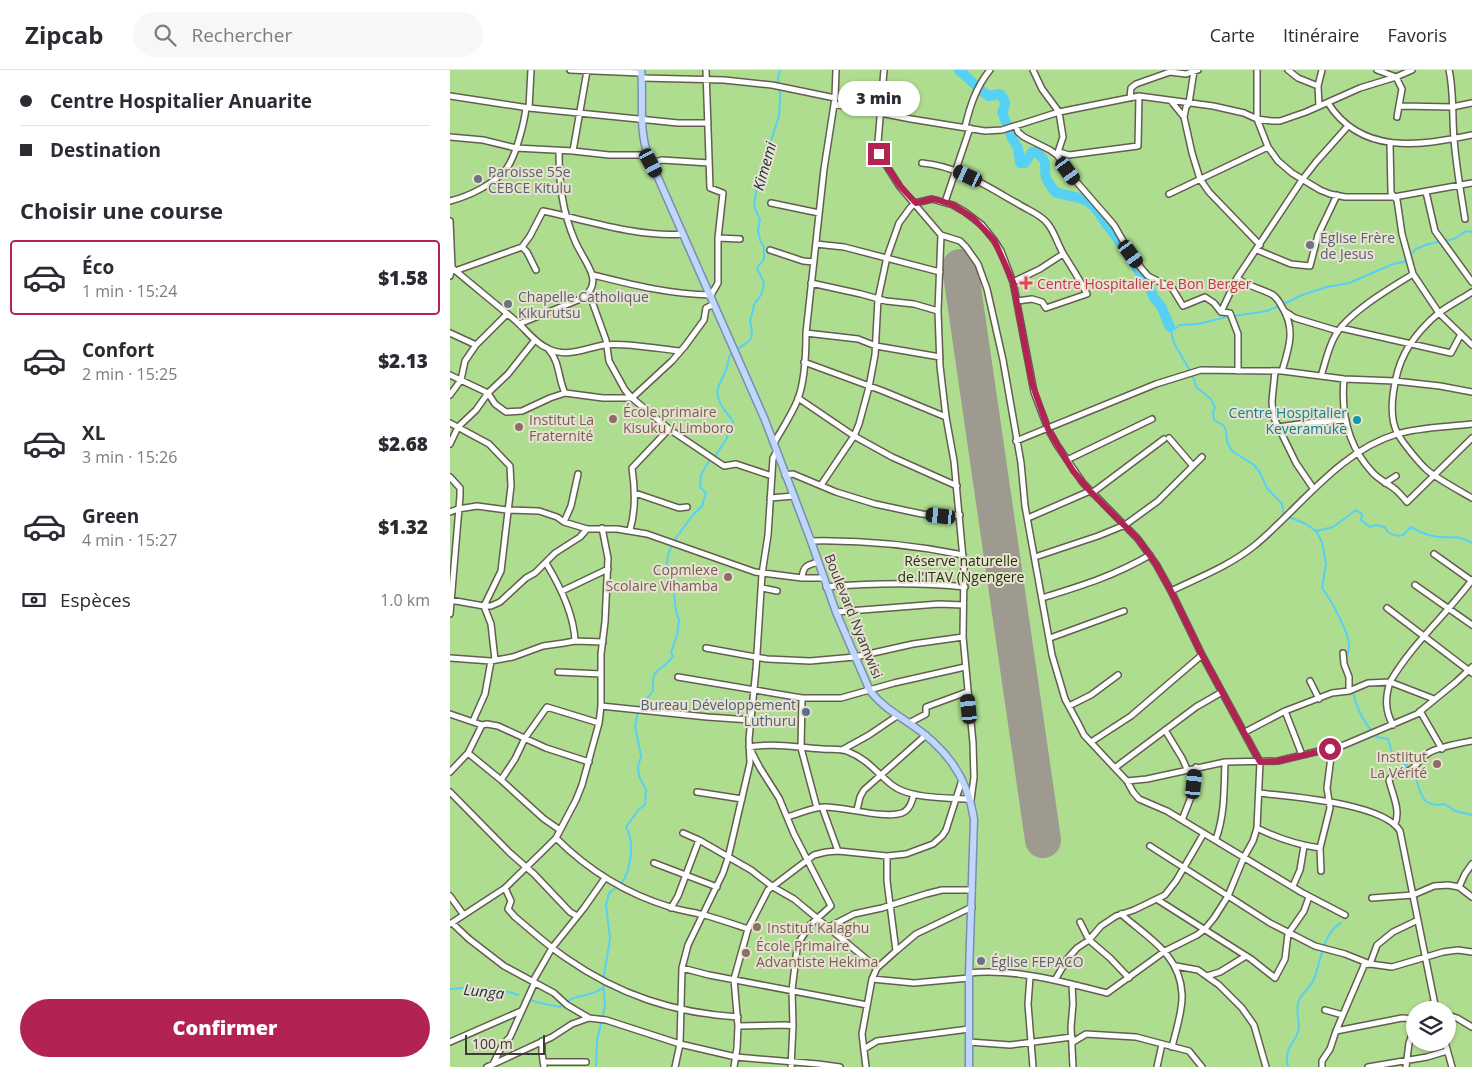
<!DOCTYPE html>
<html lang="fr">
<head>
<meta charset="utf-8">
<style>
	body { margin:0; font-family:"Open Sans",sans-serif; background:#f7f7f7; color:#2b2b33; height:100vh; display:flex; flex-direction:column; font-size:19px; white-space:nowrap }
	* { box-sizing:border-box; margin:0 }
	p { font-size:16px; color:#7c7c81 }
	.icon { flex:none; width:28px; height:28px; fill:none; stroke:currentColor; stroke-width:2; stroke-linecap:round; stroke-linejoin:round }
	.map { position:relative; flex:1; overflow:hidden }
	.details { display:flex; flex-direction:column; background:#fff; width:450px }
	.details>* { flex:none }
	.banner { display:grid; align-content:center; height:110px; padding:0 20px; background:#fff }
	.buttons { position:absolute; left:956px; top:931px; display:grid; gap:10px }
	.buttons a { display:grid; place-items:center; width:50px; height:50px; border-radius:50%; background:#fff; box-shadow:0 1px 4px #0004; font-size:25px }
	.scale { position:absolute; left:15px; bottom:12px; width:80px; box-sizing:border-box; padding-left:5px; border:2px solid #3d3b35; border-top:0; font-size:14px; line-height:18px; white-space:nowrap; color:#3d3b35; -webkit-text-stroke:4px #e7e1d1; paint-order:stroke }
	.end { position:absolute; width:22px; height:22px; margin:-11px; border:6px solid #b22253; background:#fff; box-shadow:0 0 0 2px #fff }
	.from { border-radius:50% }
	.bubble { position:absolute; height:35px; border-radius:18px; background:#fff; box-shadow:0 1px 4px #0004; font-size:16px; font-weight:800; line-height:35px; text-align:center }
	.car { position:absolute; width:15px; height:30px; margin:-15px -8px; border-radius:6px; box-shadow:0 0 4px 1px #0007; background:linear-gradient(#222 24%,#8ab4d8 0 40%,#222 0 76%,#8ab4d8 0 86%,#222 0) }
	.banner b { display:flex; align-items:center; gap:18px; height:48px; font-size:19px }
	.banner b+b { border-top:1px solid #e1e1e2 }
	.banner i { width:12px; height:12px; background:#2b2b33 }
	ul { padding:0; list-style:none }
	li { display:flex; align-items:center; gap:15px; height:75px; margin:0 10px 8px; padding:0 10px; border:2px solid transparent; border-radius:5px }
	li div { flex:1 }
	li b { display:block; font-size:19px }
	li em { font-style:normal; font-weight:800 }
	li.current { border-color:#b22253 }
	li>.icon { width:45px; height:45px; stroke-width:1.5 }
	h2 { padding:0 20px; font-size:22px; line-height:60px }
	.pay { display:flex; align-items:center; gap:12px; height:55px; padding:0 20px; font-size:19px }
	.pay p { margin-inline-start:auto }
	.button { display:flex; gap:10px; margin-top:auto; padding:10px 20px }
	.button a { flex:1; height:58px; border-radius:30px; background:#b22253; color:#fff; font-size:20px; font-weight:800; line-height:58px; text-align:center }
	header { display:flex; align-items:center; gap:30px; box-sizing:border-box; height:70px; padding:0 25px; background:#fff; border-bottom:1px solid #e1e1e2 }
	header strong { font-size:24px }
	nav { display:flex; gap:28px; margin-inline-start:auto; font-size:18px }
	.search { width:350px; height:45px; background:#f7f7f7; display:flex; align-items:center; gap:12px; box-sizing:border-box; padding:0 18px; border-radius:28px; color:#7c7c81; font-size:19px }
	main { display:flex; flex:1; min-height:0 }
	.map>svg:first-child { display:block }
	.green { fill:#aedd90; fill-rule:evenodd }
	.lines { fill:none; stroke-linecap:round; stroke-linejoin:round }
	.stream { stroke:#56d1f3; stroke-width:2 }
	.river { stroke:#56d1f3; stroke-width:10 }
	.runway { stroke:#9f9a8f; stroke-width:36 }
	.minor-casing { stroke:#635e50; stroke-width:8 }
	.major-casing { stroke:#778eb3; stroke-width:9 }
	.minor { stroke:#fff; stroke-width:5 }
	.major { stroke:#c0d6fa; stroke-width:6 }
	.route { stroke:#b22253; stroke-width:6 }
	.worship-dot { fill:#6b7280; stroke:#e7e1d1; stroke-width:2 }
	.health-dot { fill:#e0444e; stroke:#e7e1d1; stroke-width:2 }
	.education-dot { fill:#8d6e63; stroke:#e7e1d1; stroke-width:2 }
	.culture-dot { fill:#0f9aa8; stroke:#e7e1d1; stroke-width:2 }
	.service-dot { fill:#5c6f8a; stroke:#e7e1d1; stroke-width:2 }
	.labels { text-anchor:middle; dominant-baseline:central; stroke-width:4; stroke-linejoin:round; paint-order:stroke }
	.worship-label { font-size:14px; fill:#5b616d; stroke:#e7e1d1; text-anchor:start }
	.health-label { font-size:14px; fill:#be3a42; stroke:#e7e1d1; text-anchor:start }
	.education-label { font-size:14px; fill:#785e54; stroke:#e7e1d1; text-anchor:start }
	.culture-label { font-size:14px; fill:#0d838f; stroke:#e7e1d1; text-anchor:end }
	.park-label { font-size:14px; fill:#193600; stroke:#e7e1d1 }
	.street-label { font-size:14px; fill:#3d3b35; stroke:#e7e1d1 }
	.service-label { font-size:14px; fill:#4e5e75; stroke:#e7e1d1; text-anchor:end }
	.water-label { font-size:15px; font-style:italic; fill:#192e35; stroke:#e7e1d1 }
</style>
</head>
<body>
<header>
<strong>Zipcab</strong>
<div class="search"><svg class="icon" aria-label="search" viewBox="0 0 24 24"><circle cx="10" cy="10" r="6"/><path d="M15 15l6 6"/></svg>Rechercher</div>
<nav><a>Carte</a><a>Itinéraire</a><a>Favoris</a></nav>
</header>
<main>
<section class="details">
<div class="banner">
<b><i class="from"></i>Centre Hospitalier Anuarite</b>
<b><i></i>Destination</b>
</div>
<h2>Choisir une course</h2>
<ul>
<li class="current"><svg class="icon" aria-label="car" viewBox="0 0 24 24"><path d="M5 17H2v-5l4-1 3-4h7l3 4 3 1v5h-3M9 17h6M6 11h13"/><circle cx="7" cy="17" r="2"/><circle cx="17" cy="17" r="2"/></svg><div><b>Éco</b><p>1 min · 15:24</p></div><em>$1.58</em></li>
<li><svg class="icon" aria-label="car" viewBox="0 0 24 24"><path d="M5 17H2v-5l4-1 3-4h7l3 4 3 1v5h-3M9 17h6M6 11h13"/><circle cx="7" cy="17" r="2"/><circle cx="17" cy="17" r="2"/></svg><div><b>Confort</b><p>2 min · 15:25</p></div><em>$2.13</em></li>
<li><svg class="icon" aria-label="car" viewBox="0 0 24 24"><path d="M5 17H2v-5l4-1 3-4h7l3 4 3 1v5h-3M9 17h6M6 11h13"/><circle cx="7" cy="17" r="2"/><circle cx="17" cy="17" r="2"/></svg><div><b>XL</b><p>3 min · 15:26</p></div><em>$2.68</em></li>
<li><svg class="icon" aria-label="car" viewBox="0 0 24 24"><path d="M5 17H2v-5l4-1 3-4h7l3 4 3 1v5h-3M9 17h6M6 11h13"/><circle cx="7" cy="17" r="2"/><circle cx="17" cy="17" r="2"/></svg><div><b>Green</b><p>4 min · 15:27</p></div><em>$1.32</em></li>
</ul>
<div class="pay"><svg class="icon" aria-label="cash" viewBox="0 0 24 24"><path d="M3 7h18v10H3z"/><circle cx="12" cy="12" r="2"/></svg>Espèces<p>1.0 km</p></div>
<div class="button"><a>Confirmer</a></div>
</section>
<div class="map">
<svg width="1022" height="997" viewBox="0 0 1022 997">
	<rect width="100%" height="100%" fill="#e7e1d1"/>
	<path class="green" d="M0,0H1022V997H0ZM965,940H998V972H965Z"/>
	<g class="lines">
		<path class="stream" d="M834,234L852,225L877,217L899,213L943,194L954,192L966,179L978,174L1004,169L1016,161L1022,162
			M286,280C303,268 304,272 300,250C303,244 302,241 304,235C304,234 309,228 309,228C318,213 312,210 307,198L314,189V177L310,170L308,160L310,150L304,136L307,114L329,46L330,28V20L328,17V7L330,0
			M739,299L724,273L720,257L725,259L730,255L748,254L777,247L817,241L829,236
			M742,305L747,318L761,329L765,338L763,342L764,350L774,356L776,361L777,372L782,381L804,395L809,401L817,418L832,434L834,445L856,454L866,461L872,472L876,494L872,518C880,528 899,562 899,576C899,581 897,586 896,592
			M866,461L883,457L906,440L912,444L911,450L920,457L926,455L935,457C937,464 946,467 953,465L961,457C967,460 974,465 983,466C999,470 1005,463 1022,473
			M901,610C903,631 912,652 927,667L938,669L944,690C951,692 957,694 961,700C973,715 965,739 995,734L1005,741L1022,745
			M188,637L196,630L203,621C201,595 212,603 223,586L221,582L227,565L229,550L226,541L224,523L217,494L218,484L226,468L242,446L252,436L256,423L250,417L251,405L259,391L264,388L277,368L278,362L282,357L283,351C275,341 263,328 269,315C272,309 275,304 277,297C279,291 277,287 282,283
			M171,814C181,801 185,771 176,757L189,739L195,735L196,720L189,706L188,697L191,686L185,656L188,642
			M0,919C21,917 48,917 68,925
			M78,929L86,932L110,937C125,922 137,929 153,918
			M146,997L147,970L155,936L153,911L160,869L156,835L159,823L167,817
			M838,997C833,975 848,972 849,957C849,948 845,939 849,930C852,923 860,918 863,911C871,894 872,863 891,853"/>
		<path class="river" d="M509,0L533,22L539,26L550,24C555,30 557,34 552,42L562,68L568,78L570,93H575L582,82H586C600,93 593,96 596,108C598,113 602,117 605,122C615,126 628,126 637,131C649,138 653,153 663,162L699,216L704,228L711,236L720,257"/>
		<path class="runway" d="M510,197L593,770"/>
		<defs>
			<path id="minor" d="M120,0L191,3
				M434,0L428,72L429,84L450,117L491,165L488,241L490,296L496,347L504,391L514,499L513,567L523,673L524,707L521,730
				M583,0L592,19L609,42L613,67L607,85
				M807,0V49L818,77L828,91L842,103L870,120L880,124L895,127H944L1022,113
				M838,0L848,8L868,16
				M927,0L946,7L952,19L947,47
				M999,0C1004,22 1002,46 1004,69C1006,96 1011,123 1015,149
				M192,8L274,10L322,15L385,28
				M0,26L79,38L228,53H258
				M680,28L681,18L686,14L720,2L736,4L748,0
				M721,31L734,47L742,83L750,109L759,122L810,175
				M878,33C911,85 969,76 1022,65
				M384,34L461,49L535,61L552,60L609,42L689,26L763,36L794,43L807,49L822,51H830L856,42L910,18L946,7L962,0
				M869,36L868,16L872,0
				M950,36L1002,37L1022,33
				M79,38L81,0
				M734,47L736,37L739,33L744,1
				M566,56L568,62L574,67L600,80L607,85L625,110L664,155L675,174L691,198L698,206L722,218L733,236L755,227L764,233L771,242L780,243L788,264V301
				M515,57C520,36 526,17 540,0
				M0,67L33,70L66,78L123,81L159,85H198
				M940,74L941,123L947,130L952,164L963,204L989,243L1022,275
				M123,81L137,1
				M609,82L619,85L688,76L689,26
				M201,93L212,90L259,93
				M472,93C508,96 538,117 570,135C578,140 592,145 598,154C605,163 608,175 614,185C622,198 630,210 637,224L596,238L592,232L582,229L567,231
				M976,122L985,161L1022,212
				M719,124L818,77
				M0,131C20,126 44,114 57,98C66,85 74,54 76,38
				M495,132L520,58
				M321,133L369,143
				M0,151L2,197L0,206
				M491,165L510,171L516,177L528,194L537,219L553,290L571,393L575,436L602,585L615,629L629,655L634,665L677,711L683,722L689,729L717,741L851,822L895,845
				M268,168L290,169
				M366,174L394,177L490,202
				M72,177L77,182L86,200
				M320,180L353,191L364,192
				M807,180L841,194L860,196L868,165L887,125
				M0,196C22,215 45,233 67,252C77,261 86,274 99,279C117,288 136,278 154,275C173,272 210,279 230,281
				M5,201L72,177L80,166L93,141C136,150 190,168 233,164
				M143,205C183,215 218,224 261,225L268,213V168L273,123L260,118L256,0
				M563,212L590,199L613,184
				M361,213L411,224L436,231L464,234L488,241
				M1022,222C1011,229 1000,235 990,242C977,252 963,268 955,283C945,302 936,344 948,364C952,372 970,394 977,400C986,408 1010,421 1022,428
				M139,223L156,270L159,291L175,320L182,328L219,359L274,396L286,394L322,406
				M771,242L787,208
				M836,242L845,248L888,261
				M69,254L133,228C140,223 145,214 142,205C140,196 129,181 125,171C112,141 109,113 109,81
				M891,258L1001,283L1011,264
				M0,263L26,275
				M356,263L408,269L426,276L490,287
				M99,280C110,292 108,309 115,323
				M354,292L433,321L496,347
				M825,301L822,331L823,346L846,393L863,418
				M832,301C839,278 846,259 832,237C830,233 827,228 823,225C811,218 798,217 787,208L852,110L866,92L898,56
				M0,305L38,323L45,334L56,342L72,341L100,328L115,323L153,328H182L222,291L235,276L254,250L256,238L264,234
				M871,306C875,294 878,278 885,266C897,243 941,218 963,204
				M894,309C891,342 898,376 922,402C929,410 939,414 946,420C950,424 954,428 957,432L1022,368
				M0,325L11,310L15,291L26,275L57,244
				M348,328L404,366L442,387L507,416
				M0,353L39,374L60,396L61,416L51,501L34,536L41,554L45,590
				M828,357L857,353L896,350
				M719,368L743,396
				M566,371L706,314L751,300L832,301L894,309L945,311L990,316L1022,322
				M324,373C332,359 342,344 348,329C355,310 356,283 356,263L374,99L385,28L386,0
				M0,374L8,357L26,340L38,323L58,304L85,270
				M617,390L702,349
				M335,405L343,404L386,422L425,434L472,444L491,446L510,445
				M0,407L10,418V426L0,544
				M935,413L946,406
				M371,415L404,366L409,354L419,317L425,285L428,229L437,187L449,153L460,138L465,133L482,129L503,135L515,142L532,155L544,170L551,181L563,212L584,322L598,359L607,375L633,413L688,469L706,494L721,521L752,585L810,692L807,758L803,771L794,787L778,826L764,848L755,859L747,865L715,881L657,923C614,912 564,898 519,903
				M185,423L229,438L237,437
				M642,423L714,369
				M320,428L344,426
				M0,442L8,439L27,436L57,440L89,441L107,447L114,452L137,459H167L197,464L305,502L352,508H374
				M578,448L640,421
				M114,452L121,436L128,404
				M180,460C186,440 185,418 182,398L219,359
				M361,471C412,470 463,475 513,485
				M984,484L1022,511
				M585,487L648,466L675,455L708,431L752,387
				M96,493C110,516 124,544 125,571
				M352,508C353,496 357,495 368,492
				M965,515L1022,555
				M376,517C423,513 468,512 515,517
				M312,518L327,521
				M112,521L158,499
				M721,521C750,507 779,496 804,476C849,439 889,381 947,364C970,357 998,357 1022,354
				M592,528C631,516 664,506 700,485
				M0,530L34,536H41L50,532L76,508L85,503L105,483L130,467L137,459
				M937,538L1022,603
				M386,542L489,534L513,535
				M600,568L674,541
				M256,578L317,589L360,591L405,587L463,574L513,567
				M0,588L41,591L63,587L93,576L114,573L125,571L153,572
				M108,602L151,604
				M228,607L352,628H391L444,613L515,597
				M860,611L869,629
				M899,621L918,613L940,612L984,629
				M352,628L351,678L367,738
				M151,636L257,647L301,650
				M619,636L641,625L668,605
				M835,641L852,685
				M970,641L992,679
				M0,644L32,655L37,654L48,656L96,678L139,692
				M23,651L35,624L41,591
				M459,653L476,644V637L517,622
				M943,655C935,641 935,628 940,612C962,574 996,545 1022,510
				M715,660L732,688L737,699
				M795,662L835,641L882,623L899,621V607L894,594L893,583
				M641,672L681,646L752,585
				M392,680L419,665L447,646
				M18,683L51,710L94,749L110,760
				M666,697L746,637L772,622
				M0,702L18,683L32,655
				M51,710L65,689L75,668L97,637L149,653
				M677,711L697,709L775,692L828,691L894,675L967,644L1006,612L1022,597
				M0,722L60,783L84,804L120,842L127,846
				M247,722L292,729
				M809,723C842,727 933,733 950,761L986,940
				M372,737L388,781
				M407,740L410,727L414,720L476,665
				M337,747C349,744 362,737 375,737C396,737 433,749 452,743C460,740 462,731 464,724
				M732,750L741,727L746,697
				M945,754C951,740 942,724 939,710C944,702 949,705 956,702C966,699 969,689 977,684C985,678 1011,673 1022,671
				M807,758C827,768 848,775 870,778
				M233,763L249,770L301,800L323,817L344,829L427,898
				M106,768C138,800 177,824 220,837C231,841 243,842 254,845C269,849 283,854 298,859
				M766,769C775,744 774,718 775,692
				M700,776L820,853L865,876L895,884L920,894L942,897L993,882L1008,880L1022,882
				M437,786V811L446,881
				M204,793L267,817
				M871,801L870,778L880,738L877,718L881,687L880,679
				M843,816L850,800L854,776
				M1009,817L1015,804L1022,794
				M55,818L61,831L58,839L65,847C82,861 98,876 116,888C169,925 224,943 288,947
				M0,826L13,844
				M922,828L963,825L984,816L998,815L1009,817L1022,827
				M708,830L801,889L825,908L835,889L838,864L854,841L859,827
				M221,838L228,826L249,770
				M671,844C698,868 730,884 732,924C733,940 726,960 722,977
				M630,852L639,870L660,888L679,908
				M2,853L19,869L54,896L104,923L117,935L139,948
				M0,854L55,818L95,779L106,768L126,730L132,715L149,653L151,636V584L155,552L158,488L152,458
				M379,857L404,844L432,838L476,824L492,820H522
				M726,896L748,900L769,915L792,938L804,955L816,997
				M232,898L259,905L417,935
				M757,906L770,902L796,886
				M580,907L578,934L583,997
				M422,909L464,913L519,908
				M605,910L618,888L627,878L639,870L651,856L666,846L684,840L715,825L726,811L754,763
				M622,915L623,934L621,957L623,997
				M875,940L893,945
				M974,940L984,932
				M998,945L1007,948L1022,957
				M288,956L336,955L343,956
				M886,961L952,948L965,949
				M92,971V983L94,997
				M0,972L71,941
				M519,972L560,975L622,967
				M623,972L636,964L686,967L739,981L752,997
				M995,972L1002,997
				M414,979L427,971L519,959
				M93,992H136
				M43,994L53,974L60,967L84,914L83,911L102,878L134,838L155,808
				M37,997L102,967L122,954L139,948L156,950L230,974L286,987L368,994L390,997
				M225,997L230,974L232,898L238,875L273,803L278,788L300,693L299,669L306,599L312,504L318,465L323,388L327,381
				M284,997L287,978L288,956L284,909L298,859L318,820L364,785L376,782L388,781L437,786L456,784L483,774L492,766L496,760L512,710
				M341,997L343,956L342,920L347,879L349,872L360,855L381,836L344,764L329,728L310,698L299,677C324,673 348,677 372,679C381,680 391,678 399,682C417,689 427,703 442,715C459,729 499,728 520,729
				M416,997L412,964L422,909L427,898L446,881L466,864L522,837
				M707,997L712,974
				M872,997V991L880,979L886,961L913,898L914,895L920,894L927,875L943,862L968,850
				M918,997L977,987L997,981
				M956,997L959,973L965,955"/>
			<path id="major" d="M191,0C194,28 188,58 198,85L315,350L361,471L386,542L420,621C431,635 444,643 459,653C495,677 517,705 524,749L519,903V997"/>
		</defs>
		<use href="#minor" class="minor-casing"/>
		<use href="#major" class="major-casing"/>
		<use href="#minor" class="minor"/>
		<use href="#major" class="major"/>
	</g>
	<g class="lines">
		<path class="route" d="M429,84L450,116L466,133L482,129L488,130L503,135L523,148L544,170L563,212L582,313L598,359L623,401L640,421L688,469L706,494L721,521L752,585L810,692L828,691L880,679"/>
	</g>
	<g class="worship-dot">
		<circle cx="28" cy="109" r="5"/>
		<circle cx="860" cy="175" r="5"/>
		<circle cx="58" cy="234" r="5"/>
		<circle cx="531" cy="891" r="5"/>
	</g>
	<path class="health-dot" d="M573.5 205.5h5v5h5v5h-5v5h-5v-5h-5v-5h5z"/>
	<g class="education-dot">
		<circle cx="163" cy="349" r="5"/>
		<circle cx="69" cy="357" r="5"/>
		<circle cx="278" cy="507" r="5"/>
		<circle cx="987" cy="694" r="5"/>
		<circle cx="307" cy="857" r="5"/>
		<circle cx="296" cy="883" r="5"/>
	</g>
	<circle class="culture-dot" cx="907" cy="350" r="5"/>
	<circle class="service-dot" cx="356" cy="642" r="5"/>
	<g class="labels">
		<g class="worship-label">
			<text x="38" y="101">Paroisse 55e<tspan x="38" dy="16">CEBCE Kitulu</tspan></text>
			<text x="870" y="167">Eglise Frère<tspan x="870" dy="16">de Jesus</tspan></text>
			<text x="68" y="226">Chapelle Catholique<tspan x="68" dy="16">Kikurutsu</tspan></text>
			<text x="541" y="891">Église FEPACO</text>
		</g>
		<g class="health-label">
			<text x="587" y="213">Centre Hospitalier Le Bon Berger</text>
		</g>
		<g class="education-label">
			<text x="173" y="341">École primaire<tspan x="173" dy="16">Kisuku / Limboro</tspan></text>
			<text x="79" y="349">Institut La<tspan x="79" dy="16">Fraternité</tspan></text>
			<text x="268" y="499" text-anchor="end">Copmlexe<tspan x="268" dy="16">Scolaire Vihamba</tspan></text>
			<text x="977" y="686" text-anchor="end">InstIitut<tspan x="977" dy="16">La Vérité</tspan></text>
			<text x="317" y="857">Institut Kalaghu</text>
			<text x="306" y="875">École Primaire<tspan x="306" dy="16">Advantiste Hekima</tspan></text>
		</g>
		<g class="culture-label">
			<text x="897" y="342">Centre Hospitalier<tspan x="897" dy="16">Keveramuke</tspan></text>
		</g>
		<g class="park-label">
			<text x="511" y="490">Réserve naturelle<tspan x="511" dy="16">de l'ITAV (Ngengere</tspan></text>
		</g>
		<g class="street-label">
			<text transform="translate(404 546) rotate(68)">Boulevard Nyamwisi</text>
		</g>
		<g class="service-label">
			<text x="346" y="634">Bureau Développement<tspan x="346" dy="16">Luthuru</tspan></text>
		</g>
		<g class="water-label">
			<text transform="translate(314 96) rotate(-74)">Kimemi</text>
			<text transform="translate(34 921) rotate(6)">Lunga</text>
		</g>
	</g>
</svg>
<div class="buttons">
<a><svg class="icon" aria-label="layers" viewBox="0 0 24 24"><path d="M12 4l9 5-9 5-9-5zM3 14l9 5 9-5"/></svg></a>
</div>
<div class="scale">100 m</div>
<i class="end from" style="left:880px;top:679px"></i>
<i class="end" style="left:429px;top:84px"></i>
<div class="bubble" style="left:388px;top:11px;width:82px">3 min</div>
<i class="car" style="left:201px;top:93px;rotate:152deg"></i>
<i class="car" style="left:618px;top:101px;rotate:144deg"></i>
<i class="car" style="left:518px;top:106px;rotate:295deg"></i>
<i class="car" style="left:681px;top:184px;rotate:144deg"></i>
<i class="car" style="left:491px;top:446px;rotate:276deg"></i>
<i class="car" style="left:519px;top:639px;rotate:354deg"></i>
<i class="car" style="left:744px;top:714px;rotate:6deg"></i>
</div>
</main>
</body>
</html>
